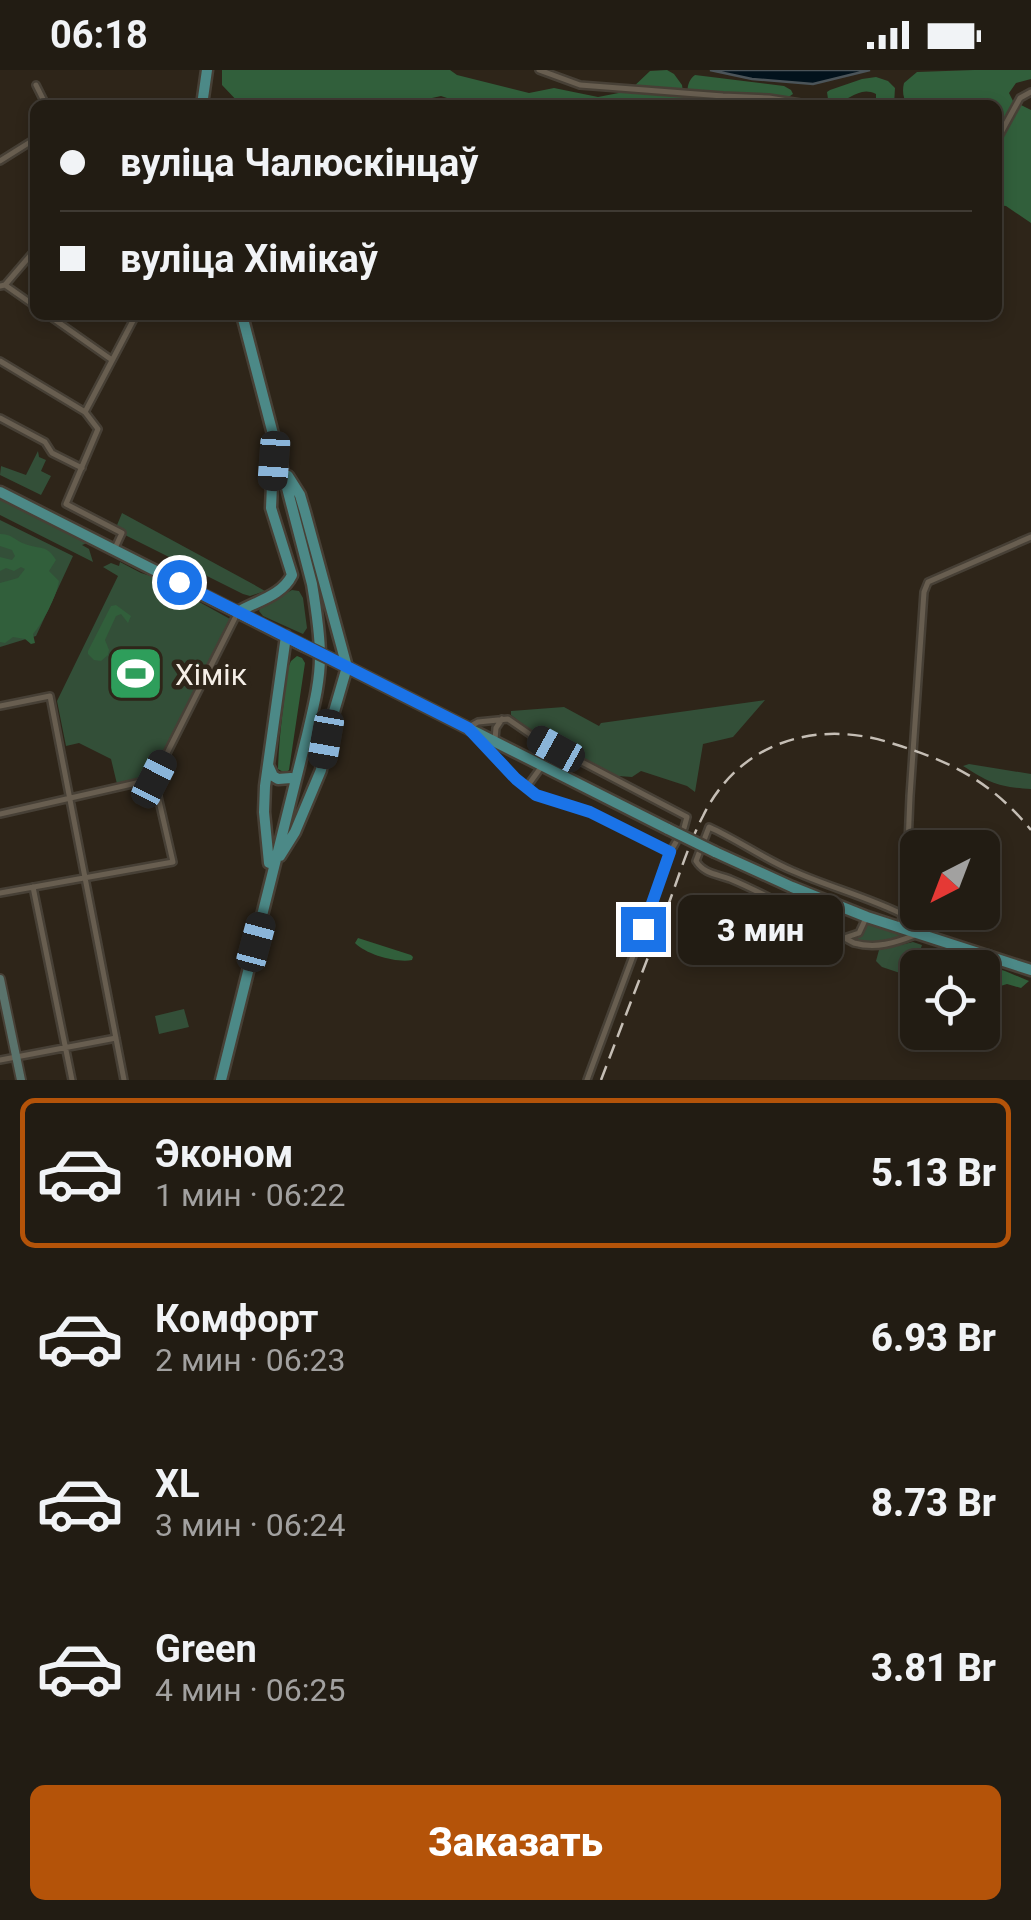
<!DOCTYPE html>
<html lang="ru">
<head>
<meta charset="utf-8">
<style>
	body { margin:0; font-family:Roboto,sans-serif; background:#2a251c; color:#f1f3f6; height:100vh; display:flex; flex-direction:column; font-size:38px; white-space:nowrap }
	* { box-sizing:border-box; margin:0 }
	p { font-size:32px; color:#a2a1a0 }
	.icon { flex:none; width:55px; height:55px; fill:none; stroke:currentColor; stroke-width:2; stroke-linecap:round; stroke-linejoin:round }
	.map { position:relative; height:1010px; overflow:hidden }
	.panel { display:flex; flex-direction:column; background:#221c13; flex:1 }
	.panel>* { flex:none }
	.banner { position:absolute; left:30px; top:30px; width:972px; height:220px; border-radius:15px; box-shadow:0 5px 15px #0003,0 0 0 2px #3f3a33; display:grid; align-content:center; height:220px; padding:0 30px; background:#221c13 }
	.needle { width:65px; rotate:222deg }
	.fabs { position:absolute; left:900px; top:760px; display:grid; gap:20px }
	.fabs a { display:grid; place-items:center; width:100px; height:100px; border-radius:15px; background:#221c13; box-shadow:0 5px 15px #0003,0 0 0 2px #3f3a33; font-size:50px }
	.end { position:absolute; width:45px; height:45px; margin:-22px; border:12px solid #1a73e8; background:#fff; box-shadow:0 0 0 5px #fff }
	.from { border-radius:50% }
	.bubble { position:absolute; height:70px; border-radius:15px; background:#221c13; box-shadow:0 5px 15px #0003,0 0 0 2px #3f3a33; font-size:32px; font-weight:800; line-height:70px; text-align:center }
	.car { position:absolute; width:30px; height:60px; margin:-30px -15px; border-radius:12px; box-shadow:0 0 8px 2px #0007; background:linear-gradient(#222 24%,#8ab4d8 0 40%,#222 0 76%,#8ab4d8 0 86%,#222 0) }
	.banner b { display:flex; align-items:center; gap:35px; height:95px; font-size:38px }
	.banner b+b { border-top:2px solid #3f3a33 }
	.banner i { width:25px; height:25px; background:#f1f3f6 }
	ul { padding:18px 0 0; list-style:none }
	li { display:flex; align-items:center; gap:30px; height:150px; margin:0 20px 15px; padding:0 10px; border:5px solid transparent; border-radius:15px }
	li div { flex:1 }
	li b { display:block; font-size:38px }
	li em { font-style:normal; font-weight:800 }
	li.selected { border-color:#b45309 }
	li>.icon { width:90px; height:90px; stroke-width:1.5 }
	.primary-button { display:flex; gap:20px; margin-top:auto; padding:20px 30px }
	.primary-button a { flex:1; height:115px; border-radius:15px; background:#b45309; color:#fff; font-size:40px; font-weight:800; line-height:115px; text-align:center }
	.status { display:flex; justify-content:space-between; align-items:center; height:70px; padding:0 50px; background:#221c13; direction:ltr }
	.status svg { height:28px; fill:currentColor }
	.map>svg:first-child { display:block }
	.green { fill:#334f38 }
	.forest { fill:#315f3b }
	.water { fill:#02121c; stroke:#4b5459; stroke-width:2.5 }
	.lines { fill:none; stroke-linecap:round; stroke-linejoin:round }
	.street-casing { stroke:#474036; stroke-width:10 }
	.secondary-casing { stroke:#474036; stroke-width:12 }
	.primary-casing { stroke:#474036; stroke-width:15 }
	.street { stroke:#685e50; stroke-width:5 }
	.secondary { stroke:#5a736c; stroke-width:8 }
	.primary { stroke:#4c8987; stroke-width:10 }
	.rail { stroke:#c5beb5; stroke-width:2.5; stroke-dasharray:15 8; stroke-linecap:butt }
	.primary-bridge-casing { stroke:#474036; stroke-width:15; stroke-linecap:butt }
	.primary-bridge { stroke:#4c8987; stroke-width:10 }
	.route { stroke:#1a73e8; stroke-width:12 }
	.labels { text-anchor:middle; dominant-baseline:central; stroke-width:9; stroke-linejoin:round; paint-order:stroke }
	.poi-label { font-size:30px; fill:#f5efe7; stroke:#2e2519; text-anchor:start }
</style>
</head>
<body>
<div class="status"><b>06:18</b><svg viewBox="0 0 49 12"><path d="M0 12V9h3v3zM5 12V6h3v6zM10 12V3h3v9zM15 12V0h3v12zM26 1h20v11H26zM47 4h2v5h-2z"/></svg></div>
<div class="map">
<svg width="1031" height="1010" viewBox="0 0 1031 1010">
	<rect width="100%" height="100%" fill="#2e2519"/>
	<path class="green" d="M38,381L39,387L46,390L41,401L51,406L41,425L0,405L1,396L26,405Z
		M0,429L87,473L82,475L89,479L93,492L0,445Z
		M122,443L251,513L265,521L250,526L243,524L115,460Z
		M0,450L73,486L36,566L0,577Z
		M120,492L141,503L154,507L230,549L150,707L117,714L111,689L79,673L66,676L57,631L118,506L103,497L111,493L119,496Z
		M292,520L299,521L303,528L307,558L303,564L263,546L259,541L262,536Z
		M765,630L733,667L703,674L695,722L687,716L641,701L632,707L618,706L534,663L511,645V641L564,637L599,656L601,653Z
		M969,694L1031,704V719C998,717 990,713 963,696Z
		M867,854L900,864L901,867C885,872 872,876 855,871V867L859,866Z
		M913,872L922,875L918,887L909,885L903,904L882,897L876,891L879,880Z
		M184,939L189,957L159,964L155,946Z"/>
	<path class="forest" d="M222,0H450L457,5L529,23L554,18L598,27L629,21L650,1L667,0L674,4L682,15L685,35H453L450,29L441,26L432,28L426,35H241L222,15Z
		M974,0H1031V9L1016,13L1009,23L1013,31L1031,40V153L1006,136L998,135V35H908C903,29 902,21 904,13L917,2Z
		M695,5L784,16L791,20L793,24L784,30L751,29L743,35H690C686,25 686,11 695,5Z
		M876,7L888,11L895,18L894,35H876V24C858,15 850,33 832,32L828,29L827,22L830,20L862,9Z
		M0,464C12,464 14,470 25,474C41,480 46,474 56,490L49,501L59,511C57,525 43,553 33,564L35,573L31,574L25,569L13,567L5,573L0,572V513L18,508L25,499L21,497L14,501L6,498L0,501V487L12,490L15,486L12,480L0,476Z
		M116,535L131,546L128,553L121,544L116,546L105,570L109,580L108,585L101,591L94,590L88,584V581L111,536Z
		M297,586L302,588L305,593L289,700L285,703L278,699C279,665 284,632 288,598L291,591Z
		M358,868L411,885L413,887L412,890C397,893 367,885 355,873Z
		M952,885L1005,901L1029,911L1021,918L1007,914L994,918L983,926L982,898L948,897L945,895L947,889Z"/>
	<path class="water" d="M710,0H870L813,14L752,9Z"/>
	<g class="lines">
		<defs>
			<path id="street" d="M539,0L580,15L723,26L769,28L813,35
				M36,15L46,35
				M998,68L1020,28L1031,22
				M0,91L35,69
				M5,215L35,180
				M0,216L5,215L35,236
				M48,245L112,290
				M0,291L85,342L98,359L66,434L122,463L115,478
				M85,342L136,245
				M0,348L45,372L52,383L82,398
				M0,636L50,626L124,1010
				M469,657L478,652L508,649L534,667L687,747L684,758
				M479,668L516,709L536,725L590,742L670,782
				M495,669L496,658L502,649
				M526,718L542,696
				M0,744L154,709L237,544
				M33,817L72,1010
				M0,823L173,792L154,709
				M904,845C868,827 829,817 793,801C764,789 738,770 709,757L696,791C704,804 717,804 730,809C773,827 813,851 854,873C876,879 895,873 915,865
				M900,858L906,823L910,726L924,522L928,512L1031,467
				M847,867L859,863L866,848
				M0,990L116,968
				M587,1010L643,859L668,786L676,772"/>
			<path id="secondary" d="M0,909L21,1010"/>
			<path id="primary" d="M202,35L207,0
				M0,422L302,575
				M238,542C256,531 282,526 292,505L271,438L273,391
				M333,590L668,759
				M268,695L273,706L278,709L291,708
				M715,782L792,817L867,847L1031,900
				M280,786L295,762L321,700L326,669L347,597L305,442L300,425L288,406
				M269,793L264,742L265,716L286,566
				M221,1010L307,665C313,639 320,613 320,586C320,562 316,538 312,514L242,245"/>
		</defs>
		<use href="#street" class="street-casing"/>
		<use href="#secondary" class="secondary-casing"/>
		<use href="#primary" class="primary-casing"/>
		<use href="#street" class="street"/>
		<use href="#secondary" class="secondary"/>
		<use href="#primary" class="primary"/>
		<path class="rail" d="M601,1010C622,955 643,900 664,846C677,813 687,777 703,746C739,672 816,649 891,673C950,691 991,711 1031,760"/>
		<defs>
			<path id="primary-bridge" d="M302,575L333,590
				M668,759L715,782"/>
		</defs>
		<use href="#primary-bridge" class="primary-bridge-casing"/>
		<use href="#primary-bridge" class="primary-bridge"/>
	</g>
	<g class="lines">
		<path class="route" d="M179,512L468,658L516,709L536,725L590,742L670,782L643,859"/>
	</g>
	<defs>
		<symbol id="stadium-square" viewBox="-11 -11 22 22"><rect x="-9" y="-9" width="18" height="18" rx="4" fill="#2e9e5b" stroke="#2e2519"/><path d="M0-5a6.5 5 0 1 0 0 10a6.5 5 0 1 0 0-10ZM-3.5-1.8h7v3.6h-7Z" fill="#fff"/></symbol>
	</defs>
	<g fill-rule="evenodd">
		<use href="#stadium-square" x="104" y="572" width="63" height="63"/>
	</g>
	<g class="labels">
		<g class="poi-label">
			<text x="175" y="604">Хімік</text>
		</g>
	</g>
</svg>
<div class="fabs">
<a><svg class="needle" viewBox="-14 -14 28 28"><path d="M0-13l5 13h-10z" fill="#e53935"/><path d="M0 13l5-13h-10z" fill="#a2a1a0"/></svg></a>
<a><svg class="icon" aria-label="locate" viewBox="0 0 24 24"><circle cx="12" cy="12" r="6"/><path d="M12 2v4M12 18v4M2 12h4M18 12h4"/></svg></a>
</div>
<i class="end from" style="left:179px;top:512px"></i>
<i class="end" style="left:643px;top:859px"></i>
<div class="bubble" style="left:678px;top:825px;width:165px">3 мин</div>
<i class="car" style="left:274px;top:391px;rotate:184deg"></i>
<i class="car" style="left:326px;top:669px;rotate:190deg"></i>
<i class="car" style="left:556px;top:679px;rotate:299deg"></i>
<i class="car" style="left:154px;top:709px;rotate:27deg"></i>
<i class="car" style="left:256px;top:872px;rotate:15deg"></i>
<div class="banner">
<b><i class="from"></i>вуліца Чалюскінцаў</b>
<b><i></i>вуліца Хімікаў</b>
</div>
</div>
<section class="panel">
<ul>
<li class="selected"><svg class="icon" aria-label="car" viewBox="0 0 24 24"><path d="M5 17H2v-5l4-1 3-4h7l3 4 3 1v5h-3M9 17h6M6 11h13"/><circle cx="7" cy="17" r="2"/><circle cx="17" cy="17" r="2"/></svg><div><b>Эконом</b><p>1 мин · 06:22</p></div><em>5.13 Br</em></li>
<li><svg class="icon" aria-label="car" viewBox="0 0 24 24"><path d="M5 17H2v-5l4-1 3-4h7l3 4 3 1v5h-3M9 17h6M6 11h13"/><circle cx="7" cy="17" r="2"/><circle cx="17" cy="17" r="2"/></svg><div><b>Комфорт</b><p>2 мин · 06:23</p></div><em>6.93 Br</em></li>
<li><svg class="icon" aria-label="car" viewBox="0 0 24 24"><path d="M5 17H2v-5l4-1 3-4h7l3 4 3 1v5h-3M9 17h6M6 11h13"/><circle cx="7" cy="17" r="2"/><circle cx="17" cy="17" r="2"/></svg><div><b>XL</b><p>3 мин · 06:24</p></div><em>8.73 Br</em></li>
<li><svg class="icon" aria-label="car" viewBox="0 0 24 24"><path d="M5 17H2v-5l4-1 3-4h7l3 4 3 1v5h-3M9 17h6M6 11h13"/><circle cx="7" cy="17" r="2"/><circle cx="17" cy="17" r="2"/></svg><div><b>Green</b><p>4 мин · 06:25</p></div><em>3.81 Br</em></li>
</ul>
<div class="primary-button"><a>Заказать</a></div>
</section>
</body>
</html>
